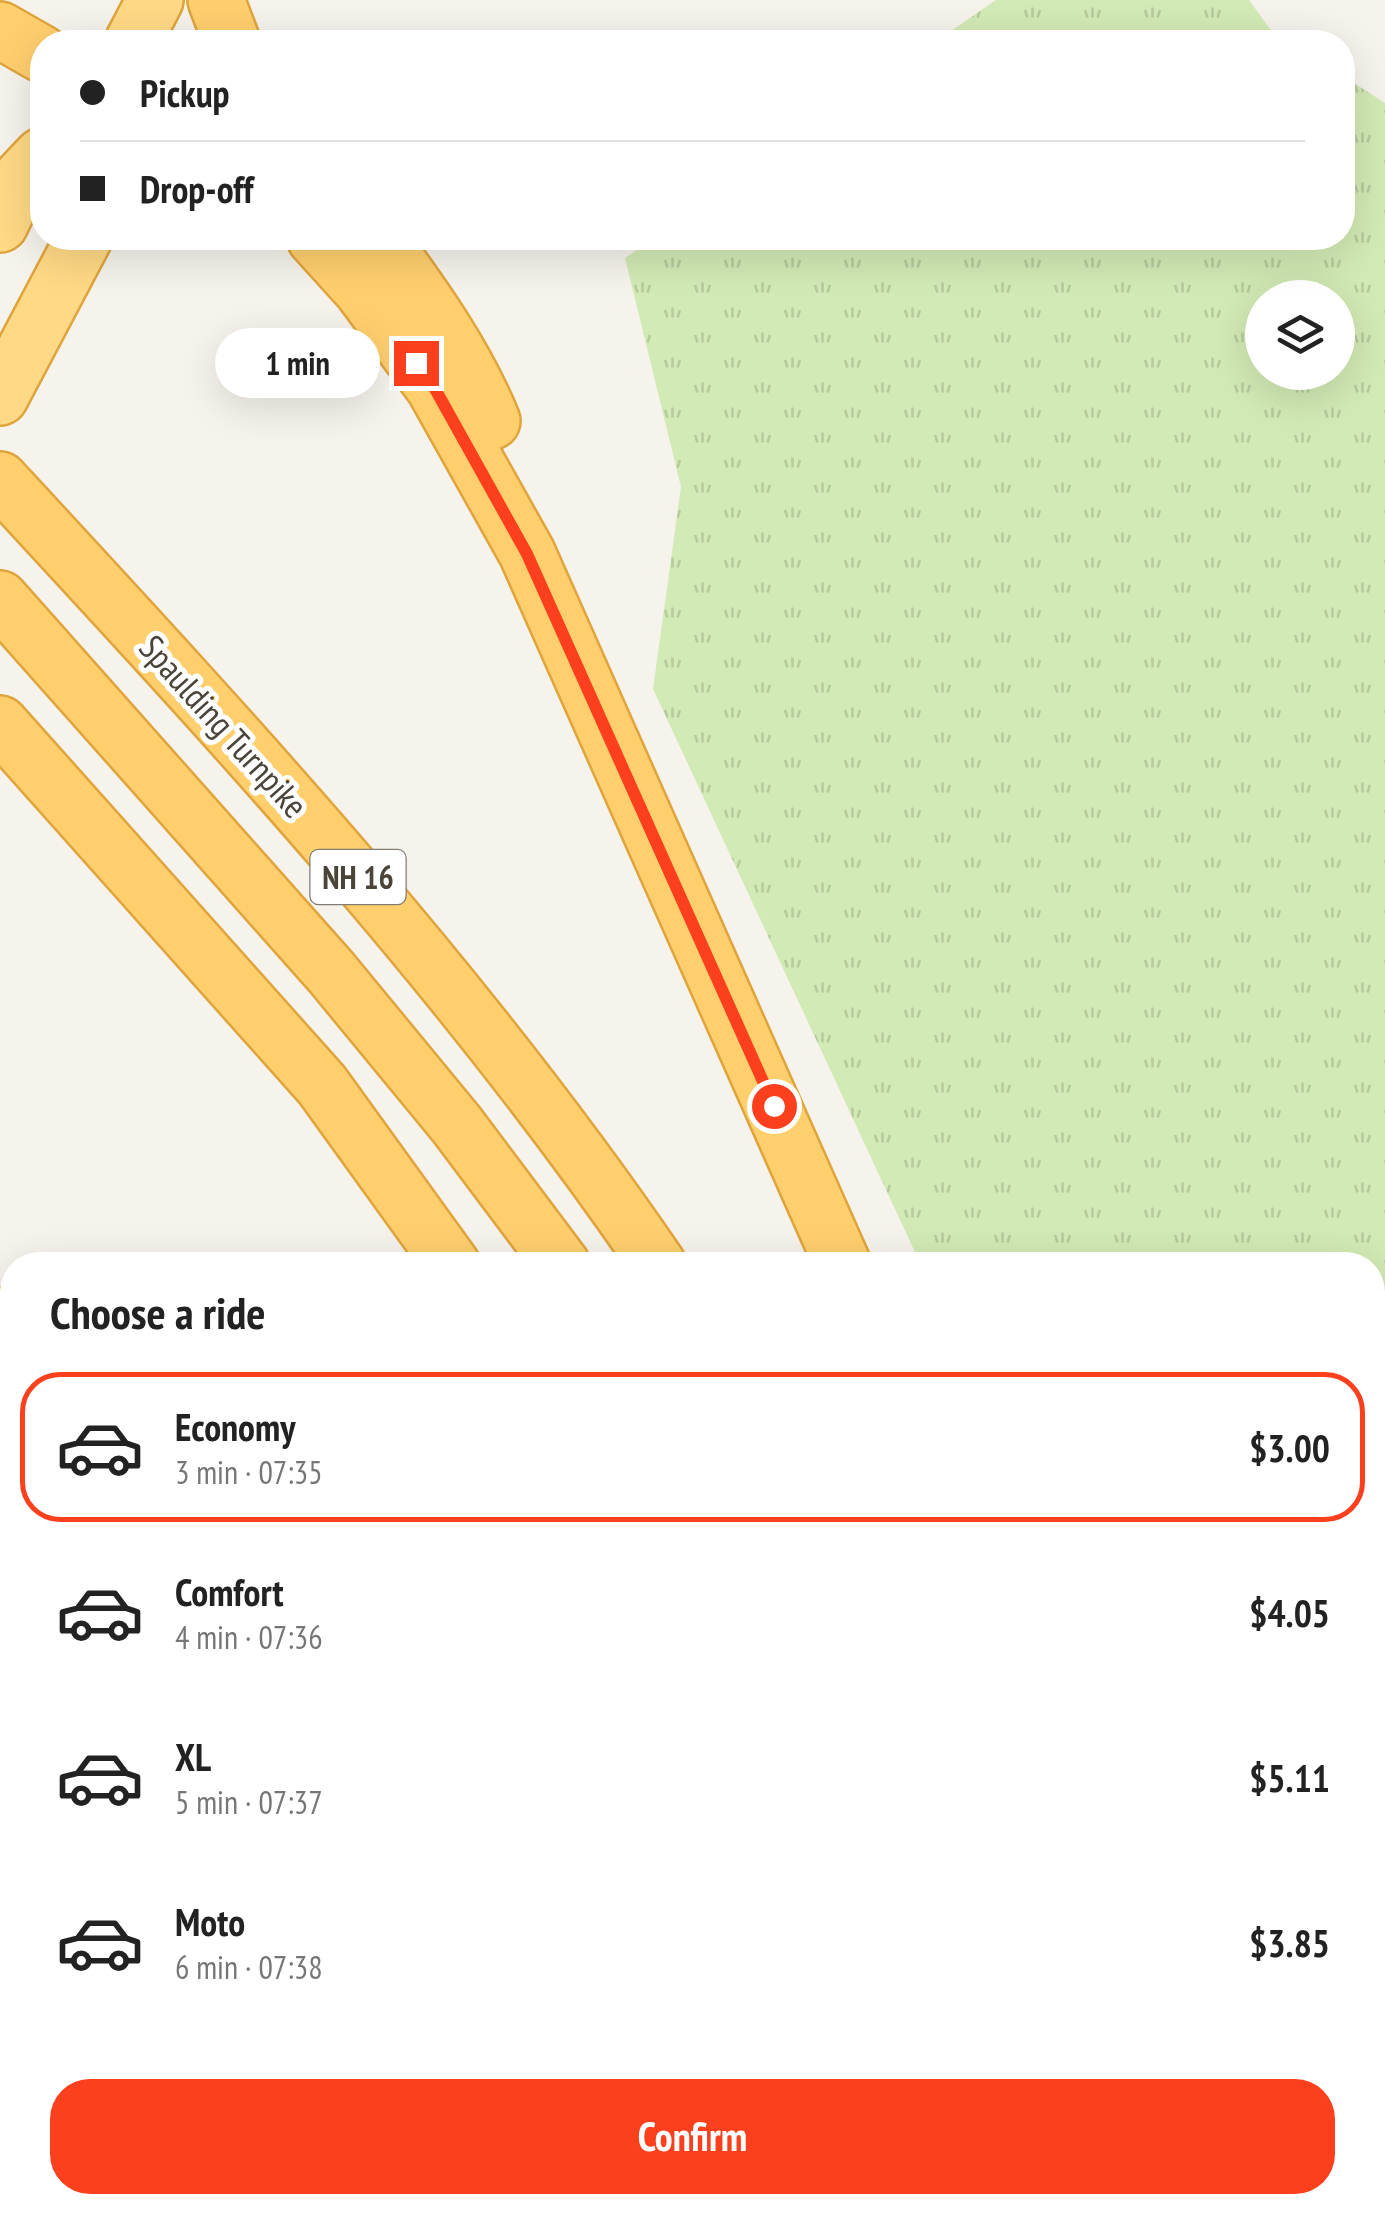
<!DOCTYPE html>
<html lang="en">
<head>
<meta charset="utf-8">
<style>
	body { margin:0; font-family:"PT Sans Narrow",sans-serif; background:#f2f2f2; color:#222; height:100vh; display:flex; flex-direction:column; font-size:38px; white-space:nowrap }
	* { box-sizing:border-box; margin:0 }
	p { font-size:32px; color:#767676 }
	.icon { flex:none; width:55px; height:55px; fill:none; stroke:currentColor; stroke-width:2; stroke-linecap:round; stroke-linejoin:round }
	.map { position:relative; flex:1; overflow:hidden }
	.panel { position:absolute; left:0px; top:1252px; width:1385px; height:962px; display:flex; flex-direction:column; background:#fff; border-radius:40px 40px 0 0; box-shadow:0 10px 40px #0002 }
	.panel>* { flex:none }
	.top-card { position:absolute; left:30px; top:30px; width:1325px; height:220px; border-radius:40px; box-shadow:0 10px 40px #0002; display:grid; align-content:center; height:220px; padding:0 50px; background:#fff }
	.tools { position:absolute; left:1245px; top:280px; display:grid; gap:20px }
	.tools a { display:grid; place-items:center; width:110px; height:110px; border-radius:50%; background:#fff; box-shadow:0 10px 40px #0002; font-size:50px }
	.end { position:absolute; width:45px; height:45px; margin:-22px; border:12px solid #fc3f1d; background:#fff; box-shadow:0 0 0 5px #fff }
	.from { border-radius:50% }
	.bubble { position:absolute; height:70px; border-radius:35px; background:#fff; box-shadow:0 10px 40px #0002; font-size:32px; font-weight:600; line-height:70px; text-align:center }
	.top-card b { display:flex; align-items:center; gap:35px; height:95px; font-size:38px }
	.top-card b+b { border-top:2px solid #e0e0e0 }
	.top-card i { width:25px; height:25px; background:#222 }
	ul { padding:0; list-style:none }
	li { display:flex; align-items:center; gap:30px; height:150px; margin:0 20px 15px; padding:0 30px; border:5px solid transparent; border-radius:40px }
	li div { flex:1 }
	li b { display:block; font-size:38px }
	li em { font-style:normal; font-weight:600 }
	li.on { border-color:#fc3f1d }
	li>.icon { width:90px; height:90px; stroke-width:1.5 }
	h2 { padding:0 50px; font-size:45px; line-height:120px }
	.button { display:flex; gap:20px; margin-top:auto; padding:20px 50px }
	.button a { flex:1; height:115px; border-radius:40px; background:#fc3f1d; color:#fff; font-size:40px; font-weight:600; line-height:115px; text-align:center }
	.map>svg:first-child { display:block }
	.grass { fill:url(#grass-tufts); fill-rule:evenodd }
	.parking { fill:#e5e3e0 }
	.building { fill:url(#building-cross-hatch); stroke:#d3c7b4; stroke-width:2.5 }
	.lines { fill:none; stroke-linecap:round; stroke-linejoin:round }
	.service-casing { stroke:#c2bbae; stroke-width:22 }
	.trunk-casing { stroke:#e0a43c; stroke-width:60 }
	.motorway-casing { stroke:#e0a43c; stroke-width:60 }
	.path { stroke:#c4b79f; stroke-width:6; stroke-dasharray:5 5; stroke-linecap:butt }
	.service { stroke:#fff; stroke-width:18 }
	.trunk { stroke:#ffd985; stroke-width:55 }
	.motorway { stroke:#ffcf6e; stroke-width:55 }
	.route { stroke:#fc3f1d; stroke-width:12 }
	.labels { text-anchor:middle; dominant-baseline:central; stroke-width:10; stroke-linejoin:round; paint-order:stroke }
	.shield { fill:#fff; stroke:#817c74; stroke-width:2.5 }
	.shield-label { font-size:32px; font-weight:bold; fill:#4b4439 }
	.street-label { font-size:35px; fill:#4b4439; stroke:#fff }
</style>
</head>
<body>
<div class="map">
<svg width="1385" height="2213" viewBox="0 0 1385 2213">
	<defs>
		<pattern id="grass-tufts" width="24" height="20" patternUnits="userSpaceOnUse" patternTransform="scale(2.5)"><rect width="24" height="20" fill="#d2eab5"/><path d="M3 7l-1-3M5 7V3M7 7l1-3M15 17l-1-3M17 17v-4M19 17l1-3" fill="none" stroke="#b6ca9c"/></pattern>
		<pattern id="building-cross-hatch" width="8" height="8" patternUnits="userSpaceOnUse" patternTransform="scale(2.5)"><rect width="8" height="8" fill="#d8cfc1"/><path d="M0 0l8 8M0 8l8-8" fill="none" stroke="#b1aa9e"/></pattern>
	</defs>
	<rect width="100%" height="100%" fill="#f6f3ec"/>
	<path class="grass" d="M996,0H1249L1270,29L1290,42H935Z
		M1343,76L1385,103V2213H1342L1338,2203L1372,2202V1265H921L653,689L681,487L625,258L654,238H1342ZM1262,298H1338V372H1262Z
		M0,1452L12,1456V1671L0,1668Z
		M12,1912V2135L0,2120V1913Z"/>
	<path class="parking" d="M0,1668L12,1671V1732L0,1729Z"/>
	<path class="building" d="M0,1740L12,1743V1794L0,1791Z"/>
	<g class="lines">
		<defs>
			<path id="service" d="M0,2130L12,2145
				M59,2202L67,2213"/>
			<path id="trunk" d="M133,42L155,0
				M0,224L23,176L42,156
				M0,397L84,238"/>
			<path id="motorway" d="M216,0L232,42
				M0,30L42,54
				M315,238L362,290L434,387L527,553L843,1265
				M380,238C422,295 465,355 492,421
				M0,480C232,731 465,982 658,1265
				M0,599L331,972L457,1125L562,1265
				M0,724L322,1085L452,1265
				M0,1316H12
				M976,2202L980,2213
				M1075,2202L1079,2213
				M1166,2202L1170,2213
				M1235,2202L1239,2213"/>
		</defs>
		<use href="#service" class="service-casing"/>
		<use href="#trunk" class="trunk-casing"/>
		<use href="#motorway" class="motorway-casing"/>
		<path class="path" d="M0,1529L12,1531
			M1,1612L6,1570"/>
		<use href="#service" class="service"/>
		<use href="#trunk" class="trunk"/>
		<use href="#motorway" class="motorway"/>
	</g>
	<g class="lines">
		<path class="route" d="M416,363L434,387L527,554L774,1106"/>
	</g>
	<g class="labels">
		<rect class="shield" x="310.5" y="850" width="95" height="54" rx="8"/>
		<g class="shield-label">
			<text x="358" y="877">NH 16</text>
		</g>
		<g class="street-label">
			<text transform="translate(224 726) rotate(48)">Spaulding Turnpike</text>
		</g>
	</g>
</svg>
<div class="tools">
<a><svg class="icon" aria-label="layers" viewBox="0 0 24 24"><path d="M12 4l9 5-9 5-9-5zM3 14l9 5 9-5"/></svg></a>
</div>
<i class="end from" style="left:774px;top:1106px"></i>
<i class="end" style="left:416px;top:363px"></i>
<div class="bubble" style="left:215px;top:328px;width:165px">1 min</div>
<div class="top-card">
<b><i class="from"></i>Pickup</b>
<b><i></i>Drop-off</b>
</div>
<section class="panel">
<h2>Choose a ride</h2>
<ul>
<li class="on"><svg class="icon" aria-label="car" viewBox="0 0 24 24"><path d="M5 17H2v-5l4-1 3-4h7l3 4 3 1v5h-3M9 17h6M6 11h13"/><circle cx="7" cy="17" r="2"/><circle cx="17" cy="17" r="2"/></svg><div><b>Economy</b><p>3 min · 07:35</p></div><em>$3.00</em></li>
<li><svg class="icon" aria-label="car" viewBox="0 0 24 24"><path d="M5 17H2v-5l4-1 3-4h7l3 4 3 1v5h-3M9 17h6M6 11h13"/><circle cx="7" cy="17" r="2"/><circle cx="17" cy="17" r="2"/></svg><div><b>Comfort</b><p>4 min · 07:36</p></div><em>$4.05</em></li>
<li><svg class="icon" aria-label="car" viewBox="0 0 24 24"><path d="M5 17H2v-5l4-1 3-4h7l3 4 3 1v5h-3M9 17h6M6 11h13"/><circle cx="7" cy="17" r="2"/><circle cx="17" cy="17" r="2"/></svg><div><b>XL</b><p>5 min · 07:37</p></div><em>$5.11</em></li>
<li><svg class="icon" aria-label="car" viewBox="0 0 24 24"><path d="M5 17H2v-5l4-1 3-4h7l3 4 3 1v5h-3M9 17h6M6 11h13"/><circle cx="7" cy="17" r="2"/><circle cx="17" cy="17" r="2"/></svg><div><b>Moto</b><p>6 min · 07:38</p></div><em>$3.85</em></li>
</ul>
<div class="button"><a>Confirm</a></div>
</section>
</div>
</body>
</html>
